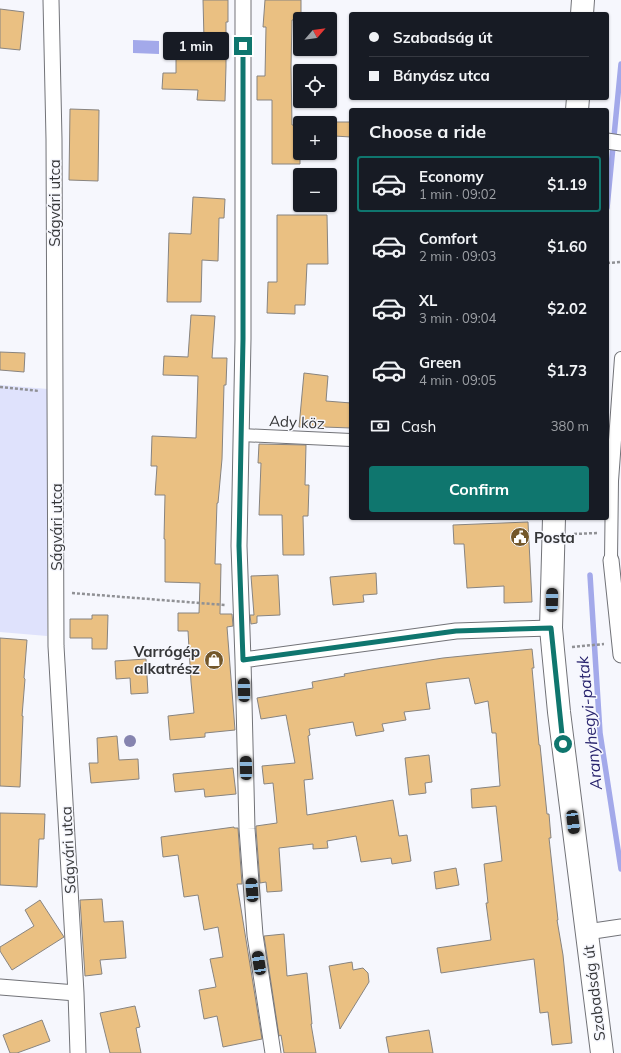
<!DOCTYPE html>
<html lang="en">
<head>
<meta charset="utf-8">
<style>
	body { margin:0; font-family:Mulish,sans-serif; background:#20242c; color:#f1f3f6; height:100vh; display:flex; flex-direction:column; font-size:15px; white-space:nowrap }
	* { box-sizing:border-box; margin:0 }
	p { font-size:13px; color:#9ea1a6 }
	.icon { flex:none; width:22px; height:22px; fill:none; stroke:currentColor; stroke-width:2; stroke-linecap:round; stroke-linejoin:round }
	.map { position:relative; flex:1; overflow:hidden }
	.panel { position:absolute; left:349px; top:108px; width:260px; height:412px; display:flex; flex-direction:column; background:#171b24; border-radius:4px; box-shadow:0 1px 3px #0004 }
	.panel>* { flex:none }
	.guide { position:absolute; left:349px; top:12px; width:260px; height:88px; border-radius:4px; box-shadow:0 1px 3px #0004; display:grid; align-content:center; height:88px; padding:0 20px; background:#171b24 }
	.needle { width:26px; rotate:62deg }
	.fabs { position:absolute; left:293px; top:12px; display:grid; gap:8px }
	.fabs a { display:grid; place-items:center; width:44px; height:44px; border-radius:4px; background:#171b24; box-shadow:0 1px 3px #0004; font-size:20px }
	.end { position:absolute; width:18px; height:18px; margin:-9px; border:5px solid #0f766e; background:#fff; box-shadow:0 0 0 2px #fff }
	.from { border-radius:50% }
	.bubble { position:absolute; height:28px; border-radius:4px; background:#171b24; box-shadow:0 1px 3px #0004; font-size:13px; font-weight:700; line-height:28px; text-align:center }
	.car { position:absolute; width:12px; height:24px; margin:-12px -6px; border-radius:5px; box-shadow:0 0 3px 1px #0007; background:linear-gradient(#222 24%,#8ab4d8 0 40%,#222 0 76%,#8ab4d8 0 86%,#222 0) }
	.guide b { display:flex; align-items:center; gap:14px; height:38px; font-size:15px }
	.guide b+b { border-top:1px solid #363941 }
	.guide i { width:10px; height:10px; background:#f1f3f6 }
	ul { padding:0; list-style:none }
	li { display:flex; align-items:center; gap:12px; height:56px; margin:0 8px 6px; padding:0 12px; border:2px solid transparent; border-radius:4px }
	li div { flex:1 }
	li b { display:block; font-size:15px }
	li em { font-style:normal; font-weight:700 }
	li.current { border-color:#0f766e }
	li>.icon { width:36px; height:36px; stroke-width:1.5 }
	h2 { padding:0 20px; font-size:18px; line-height:48px }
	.pay { display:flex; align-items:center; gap:10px; height:44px; padding:0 20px; font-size:15px }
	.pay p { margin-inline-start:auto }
	.button { display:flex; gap:8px; margin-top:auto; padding:8px 20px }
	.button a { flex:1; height:46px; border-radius:4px; background:#0f766e; color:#fff; font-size:16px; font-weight:700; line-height:46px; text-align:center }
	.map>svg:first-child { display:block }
	.green { fill:#dfe2fc }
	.water { fill:#a3a9ea }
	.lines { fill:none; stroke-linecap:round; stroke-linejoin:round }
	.stream { stroke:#a3a9ea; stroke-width:5.5 }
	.building { fill:#eac082; stroke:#888480 }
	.pedestrian-casing { stroke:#727378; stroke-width:14 }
	.minor-casing { stroke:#727378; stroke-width:17 }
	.secondary-casing { stroke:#727378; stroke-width:24 }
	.path { stroke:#909195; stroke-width:2.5; stroke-dasharray:3 2; stroke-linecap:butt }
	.pedestrian { stroke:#fff; stroke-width:12 }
	.minor { stroke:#fff; stroke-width:15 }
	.secondary { stroke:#fff; stroke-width:22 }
	.tree { fill:#8684af }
	.route { stroke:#0f766e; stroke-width:5 }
	.labels { text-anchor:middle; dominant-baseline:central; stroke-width:3; stroke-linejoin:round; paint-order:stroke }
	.street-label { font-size:15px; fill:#353638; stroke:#f6f7fd }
	.poi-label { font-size:15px; font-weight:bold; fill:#353638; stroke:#f6f7fd; text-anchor:start }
	.water-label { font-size:16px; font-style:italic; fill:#29246e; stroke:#f6f7fd }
</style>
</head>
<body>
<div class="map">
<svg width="621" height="1053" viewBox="0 0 621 1053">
	<rect width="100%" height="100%" fill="#f6f7fd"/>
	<path class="green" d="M0,385L48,389L47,636L0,632Z"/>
	<path class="water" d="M133,40L159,41V54L133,53Z"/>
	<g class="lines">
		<path class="stream" d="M607,208L621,64
			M590,575L600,733L621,869"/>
	</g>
	<path class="building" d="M203,0H228V22H226V66L225,101L197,100L198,90L162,89L163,73H176V39H204Z
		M265,0H301V19L292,20L291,67L292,125H300V164H272V100H257V76H265L266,27H263Z
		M0,9L24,12L20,50L0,48Z
		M70,109L99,110L98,181L69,180Z
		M334,122H351V137L334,136Z
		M193,197L225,199L224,218H219L218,261L202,260L201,302H167L169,233L191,234Z
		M277,215H327L328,264H307L305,305H295V314L267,313L268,282H277Z
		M191,315L215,316L212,358H227L226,385H224L222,459L218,503H217L215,564H221L220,614H232L233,626L227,627L235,730L205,733V737L170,740L168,716L194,713L191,682L188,631H178V613H199L200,583L165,582V539H164L165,495H155L157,466H151L152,436L196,438L198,376L163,375L164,356L188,357Z
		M0,352L25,353L24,372L0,370Z
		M304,373L328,376L326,401L351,403V428L324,427V429L299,427Z
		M259,444L306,445L305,485H309L308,516H303L304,555H283L282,515H259L261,463H258Z
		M528,522L532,602L504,603V586L467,588L464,544H454L453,525Z
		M376,573L377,594L363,595L364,602L333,605L330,577Z
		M278,575L280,615L257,616V623L251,624L250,615H254L251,576Z
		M92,615H108L107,649H92V638H70V619H92Z
		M0,638L27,640L24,678L25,679L22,716H23L20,787L0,786Z
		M532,649L534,668H532L539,745H540L547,814H549L551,838H549L558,920H557L563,955L572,1043L552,1045L548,1012L540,1013L534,959L441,973L437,948L491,940L486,903H488L484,864L502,861L496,806L472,808L471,789L500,786L496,733H492L488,701L475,704L469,678L426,683L430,709L404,712L406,720L382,724L384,731L356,736L353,722L309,729L310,735L308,736L313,779L304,780L307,815L393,800L399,836L407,835L411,861L392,864L391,858L361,862L356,836L327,841L328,848L313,849V844L279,848L282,891L267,892L266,882L260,883L256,829V826L277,823L273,783L264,784L262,766L295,763L286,715L261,719L257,698L313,688L312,682L345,676L344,674L372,669L443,658Z
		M146,659L148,693L131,694L130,678L116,679L115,661Z
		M117,736L119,760L138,759L139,779L91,783L89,763H98L97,738Z
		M429,755L432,782L425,783L426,793L409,795L405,758Z
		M233,768L236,794L205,797L204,789L175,792L173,774Z
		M0,813L45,814L44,839H39L37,887L0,885Z
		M234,827V828H238L242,884H237L262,1039L223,1047L217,1016L204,1019L199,990L216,987L210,959L223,957L218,927L204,930L198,895L184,897L178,855L163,857L161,837Z
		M456,868L459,885L436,889L434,872Z
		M102,899L104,922L123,921L126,958L100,960L102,974L85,976L80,900Z
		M40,900L64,937L12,970L0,951V947L34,926L25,910Z
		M284,934L287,976L307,973L312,1024H311L316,1053H284L281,1035L279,1036L264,936Z
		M352,962L353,970L363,968L368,973L369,982L340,1029L329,966Z
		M135,1006L140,1027L136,1028L141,1053H110L100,1013Z
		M42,1020L50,1041L17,1053H10L3,1035Z
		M429,1030L433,1053H389L386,1037Z"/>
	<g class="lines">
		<defs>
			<path id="pedestrian" d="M241,435L351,440
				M611,560L612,481L621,358"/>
			<path id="minor" d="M51,0L54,139L56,646L76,993L78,1053
				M243,0V339L239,546L243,660L247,829L255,935L273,1053
				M607,141L621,143
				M611,560L621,655
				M243,660L456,631L551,628
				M587,932L621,927
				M0,987L76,993"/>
			<path id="secondary" d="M582,14L583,0
				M577,110L578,98
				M554,518L551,628L553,650L559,712L602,1053"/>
		</defs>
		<use href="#pedestrian" class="pedestrian-casing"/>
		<use href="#minor" class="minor-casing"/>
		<use href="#secondary" class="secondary-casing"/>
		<path class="path" d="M607,263L621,262
			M0,387L39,391
			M574,534L597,533
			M72,593L225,605
			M572,647L604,644"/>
		<use href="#pedestrian" class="pedestrian"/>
		<use href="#minor" class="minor"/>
		<use href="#secondary" class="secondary"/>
	</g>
	<circle class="tree" cx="130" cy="741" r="6"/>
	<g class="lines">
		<path class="route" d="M243,46V339L239,546L243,660L456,631L551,628L563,744"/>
	</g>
	<defs>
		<symbol id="civic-disc" viewBox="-11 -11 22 22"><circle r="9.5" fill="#73572a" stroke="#f6f7fd"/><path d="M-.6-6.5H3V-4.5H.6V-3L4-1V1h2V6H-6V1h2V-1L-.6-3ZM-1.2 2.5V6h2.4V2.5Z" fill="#fff"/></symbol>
		<symbol id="shop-disc" viewBox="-11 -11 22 22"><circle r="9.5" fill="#73572a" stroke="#f6f7fd"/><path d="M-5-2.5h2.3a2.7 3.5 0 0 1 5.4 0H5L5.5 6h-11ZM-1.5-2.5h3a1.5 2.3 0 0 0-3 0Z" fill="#fff"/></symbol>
	</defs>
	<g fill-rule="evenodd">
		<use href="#civic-disc" x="509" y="526" width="22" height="22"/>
		<use href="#shop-disc" x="203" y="649" width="22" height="22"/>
	</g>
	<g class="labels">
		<g class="street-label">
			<text transform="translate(54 203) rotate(-90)">Ságvári utca</text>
			<text transform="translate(297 422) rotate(3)">Ady köz</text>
			<text transform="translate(56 527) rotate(-90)">Ságvári utca</text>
			<text transform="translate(68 850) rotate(-93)">Ságvári utca</text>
			<text transform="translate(594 993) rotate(-97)">Szabadság út</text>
		</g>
		<g class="poi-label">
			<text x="534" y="537">Posta</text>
			<text x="200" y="651" text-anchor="end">Varrógép<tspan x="200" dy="17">alkatrész</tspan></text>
		</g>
		<g class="water-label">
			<text transform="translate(589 723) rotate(-96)">Aranyhegyi-patak</text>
		</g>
	</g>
</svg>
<div class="fabs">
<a><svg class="needle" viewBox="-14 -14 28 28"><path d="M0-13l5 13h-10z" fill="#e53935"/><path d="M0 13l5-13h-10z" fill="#9ea1a6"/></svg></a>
<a><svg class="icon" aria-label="locate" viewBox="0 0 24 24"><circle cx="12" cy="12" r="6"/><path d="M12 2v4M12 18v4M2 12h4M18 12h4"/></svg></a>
<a>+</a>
<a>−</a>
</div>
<i class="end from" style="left:563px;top:744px"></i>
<i class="end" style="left:243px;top:46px"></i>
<div class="bubble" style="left:163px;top:32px;width:66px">1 min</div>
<i class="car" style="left:552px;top:600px;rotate:1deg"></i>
<i class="car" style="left:244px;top:690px;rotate:359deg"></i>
<i class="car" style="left:246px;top:768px;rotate:359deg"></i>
<i class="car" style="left:573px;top:822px;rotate:173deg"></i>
<i class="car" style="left:252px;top:890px;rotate:356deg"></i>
<i class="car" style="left:259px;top:963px;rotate:351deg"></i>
<div class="guide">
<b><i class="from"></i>Szabadság út</b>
<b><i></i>Bányász utca</b>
</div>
<section class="panel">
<h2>Choose a ride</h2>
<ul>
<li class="current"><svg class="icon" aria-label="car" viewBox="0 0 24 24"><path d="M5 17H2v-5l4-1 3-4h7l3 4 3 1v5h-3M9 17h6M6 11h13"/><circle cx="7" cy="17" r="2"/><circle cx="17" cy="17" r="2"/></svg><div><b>Economy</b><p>1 min · 09:02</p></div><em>$1.19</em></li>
<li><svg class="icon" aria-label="car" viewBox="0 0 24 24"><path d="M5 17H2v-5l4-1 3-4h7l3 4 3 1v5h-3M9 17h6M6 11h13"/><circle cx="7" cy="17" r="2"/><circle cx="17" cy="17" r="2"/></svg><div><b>Comfort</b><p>2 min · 09:03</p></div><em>$1.60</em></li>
<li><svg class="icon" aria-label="car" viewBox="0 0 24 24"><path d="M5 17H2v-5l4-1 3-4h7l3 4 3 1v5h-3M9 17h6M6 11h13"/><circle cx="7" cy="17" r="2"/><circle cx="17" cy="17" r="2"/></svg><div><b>XL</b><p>3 min · 09:04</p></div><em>$2.02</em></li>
<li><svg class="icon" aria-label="car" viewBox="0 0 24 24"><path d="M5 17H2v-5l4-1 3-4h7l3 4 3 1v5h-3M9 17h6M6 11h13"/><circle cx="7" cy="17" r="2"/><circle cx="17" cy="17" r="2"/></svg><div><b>Green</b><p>4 min · 09:05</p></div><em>$1.73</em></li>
</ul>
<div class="pay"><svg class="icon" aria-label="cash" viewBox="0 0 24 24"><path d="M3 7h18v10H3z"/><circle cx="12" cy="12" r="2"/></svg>Cash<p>380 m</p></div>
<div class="button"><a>Confirm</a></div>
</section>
</div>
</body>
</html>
